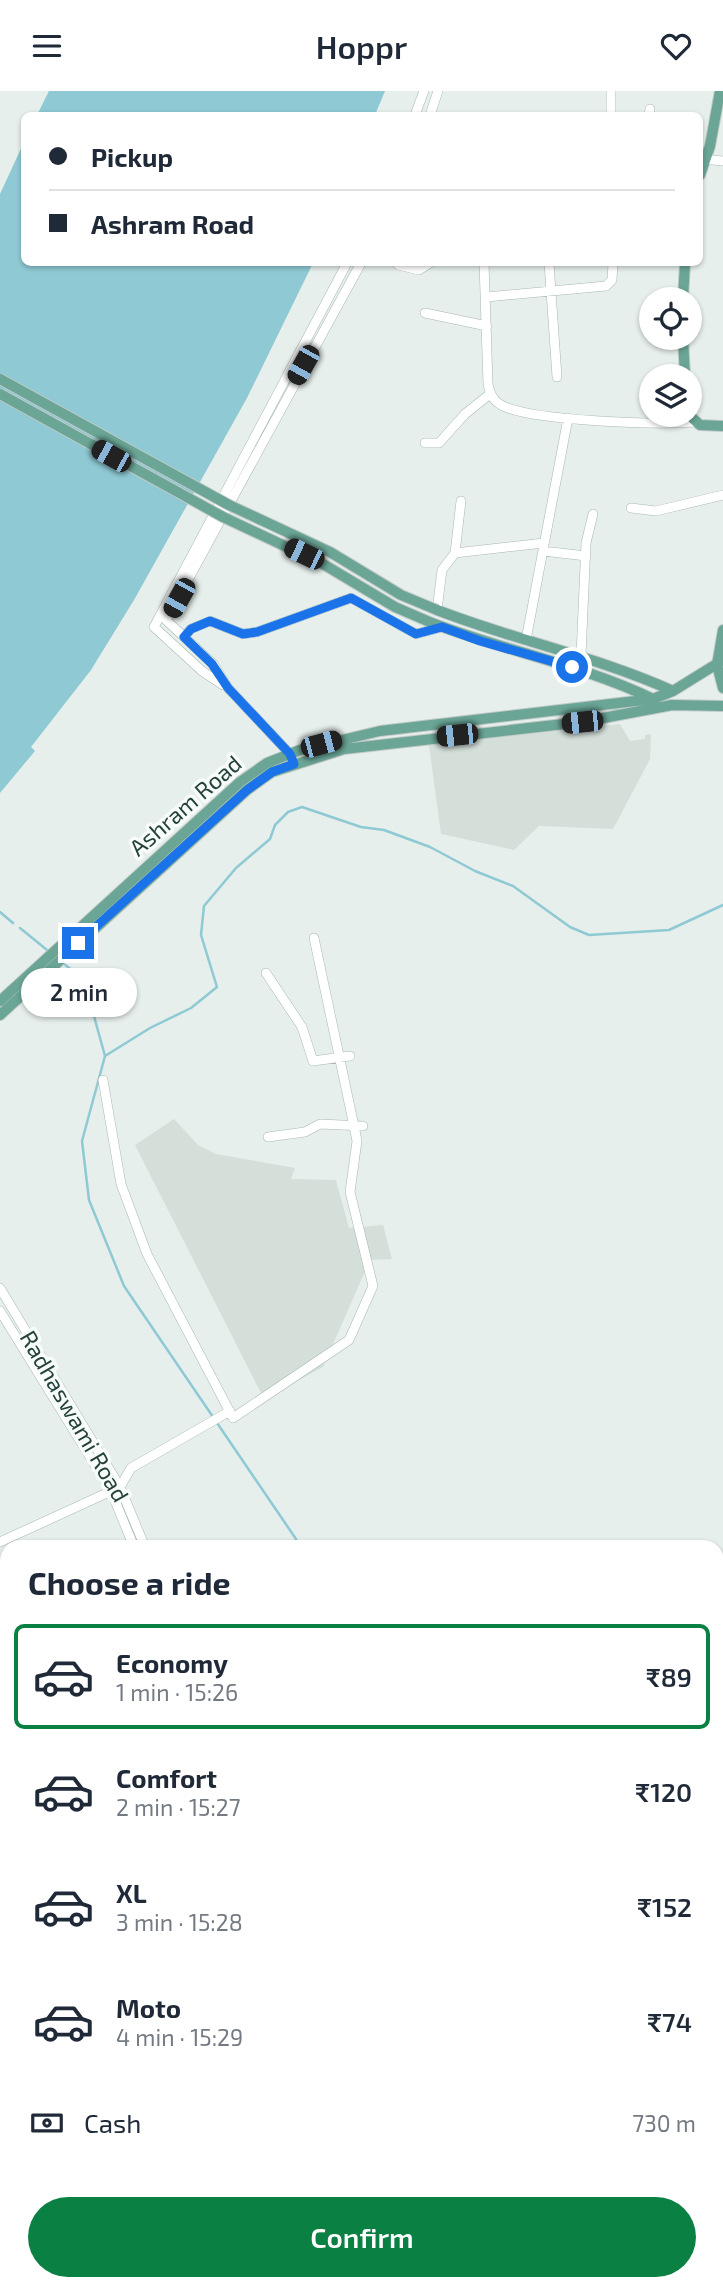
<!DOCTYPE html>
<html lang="en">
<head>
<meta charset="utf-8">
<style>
	body { margin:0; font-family:"Exo 2",sans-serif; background:#f6f6f7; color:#1f2937; height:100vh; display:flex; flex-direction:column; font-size:26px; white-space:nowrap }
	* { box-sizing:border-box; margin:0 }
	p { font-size:23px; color:#747a83 }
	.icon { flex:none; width:38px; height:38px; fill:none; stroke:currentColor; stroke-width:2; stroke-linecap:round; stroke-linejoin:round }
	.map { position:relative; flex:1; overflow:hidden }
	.drawer { position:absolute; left:0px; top:1449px; width:724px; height:751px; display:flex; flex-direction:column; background:#fff; border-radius:21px 21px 0 0; box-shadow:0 2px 5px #0004 }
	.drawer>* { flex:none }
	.guide { position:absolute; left:21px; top:21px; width:682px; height:154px; border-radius:10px; box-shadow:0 2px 5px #0004; display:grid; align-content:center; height:154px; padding:0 28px; background:#fff }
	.controls { position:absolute; left:639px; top:196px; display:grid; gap:14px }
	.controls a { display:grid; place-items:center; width:63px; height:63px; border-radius:50%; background:#fff; box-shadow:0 2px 5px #0004; font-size:35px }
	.end { position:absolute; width:32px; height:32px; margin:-16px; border:9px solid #1a73e8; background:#fff; box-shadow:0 0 0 4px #fff }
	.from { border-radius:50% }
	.bubble { position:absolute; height:49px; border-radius:24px; background:#fff; box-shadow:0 2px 5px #0004; font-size:23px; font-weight:600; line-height:49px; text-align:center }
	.car { position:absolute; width:21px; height:42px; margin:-21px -10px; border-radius:9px; box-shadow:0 0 5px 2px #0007; background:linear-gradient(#222 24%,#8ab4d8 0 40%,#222 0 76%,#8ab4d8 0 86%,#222 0) }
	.guide b { display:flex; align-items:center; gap:24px; height:66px; font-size:26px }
	.guide b+b { border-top:2px solid #e0e1e3 }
	.guide i { width:18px; height:18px; background:#1f2937 }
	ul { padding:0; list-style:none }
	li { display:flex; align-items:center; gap:21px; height:105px; margin:0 14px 10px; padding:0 14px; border:4px solid transparent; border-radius:10px }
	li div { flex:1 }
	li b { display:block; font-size:26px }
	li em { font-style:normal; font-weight:600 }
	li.current { border-color:#0b8043 }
	li>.icon { width:63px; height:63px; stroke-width:1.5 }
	h2 { padding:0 28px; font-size:32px; line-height:84px }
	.pay { display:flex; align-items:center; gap:18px; height:77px; padding:0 28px; font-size:26px }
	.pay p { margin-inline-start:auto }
	.button { display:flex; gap:14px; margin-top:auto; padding:14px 28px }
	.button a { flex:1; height:80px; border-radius:42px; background:#0b8043; color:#fff; font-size:28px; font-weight:600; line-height:80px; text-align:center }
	header { display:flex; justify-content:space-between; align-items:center; height:91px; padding:0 28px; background:#fff; font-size:32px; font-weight:600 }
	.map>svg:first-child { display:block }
	.built { fill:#d4dfda }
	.water { fill:#8ec9d4 }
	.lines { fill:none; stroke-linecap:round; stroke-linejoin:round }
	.stream { stroke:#8ec9d4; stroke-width:2.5 }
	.minor-casing { stroke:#a8b8b2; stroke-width:10 }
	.major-casing { stroke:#c2cac8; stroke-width:12 }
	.minor { stroke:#fff; stroke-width:9 }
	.major { stroke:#6aa596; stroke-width:10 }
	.rail-casing { stroke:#5f7d75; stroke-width:5 }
	.rail { stroke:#f7fbf9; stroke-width:2.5; stroke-dasharray:8; stroke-linecap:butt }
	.major-bridge-casing { stroke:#c2cac8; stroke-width:12; stroke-linecap:butt }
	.major-bridge { stroke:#6aa596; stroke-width:10 }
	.route { stroke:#1a73e8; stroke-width:9 }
	.labels { text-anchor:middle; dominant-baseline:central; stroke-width:7; stroke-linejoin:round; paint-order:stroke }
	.street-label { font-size:23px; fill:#24423a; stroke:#f7fbf9 }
</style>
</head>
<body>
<header><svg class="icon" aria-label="menu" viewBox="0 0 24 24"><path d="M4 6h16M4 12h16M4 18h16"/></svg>Hoppr<svg class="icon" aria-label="heart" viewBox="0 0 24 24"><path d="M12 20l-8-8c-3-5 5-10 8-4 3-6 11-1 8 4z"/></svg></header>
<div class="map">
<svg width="723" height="2199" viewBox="0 0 723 2199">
	<rect width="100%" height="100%" fill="#e6efeb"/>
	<path class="built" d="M620,633L630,650L645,648V644L651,643L650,668L613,738L539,735L514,759L441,743L429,654Z
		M174,1028L198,1054L216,1063L295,1077L291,1088L336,1089L349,1137L383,1134L392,1168L370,1169L323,1276L292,1293L261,1302L135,1054Z"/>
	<path class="water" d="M49,0H385L375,24H37Z
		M24,51V172H313L247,307L134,509L91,579L31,656L35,660L0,702V103Z"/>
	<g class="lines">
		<path class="stream" d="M0,821L13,832
			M20,837L47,859
			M63,872L84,889L105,965L82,1050L89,1109L124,1195L296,1448L298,1456
			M105,965L150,937L191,917L217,896L201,844L204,815L236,777L270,748L275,734L288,721L302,716L361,736L384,739L430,756L475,780L513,795L570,836L589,844L669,839L723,814
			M0,1947L7,1941"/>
		<defs>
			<path id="minor" d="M611,0V24
				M415,24L424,0
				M430,24L438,0
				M649,24L650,18
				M702,68L723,70
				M484,172L488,293C490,303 493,310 503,315C534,330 656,334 694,331
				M549,172L557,286
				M398,174L419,179L430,172
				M486,206L606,195L612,189L613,172
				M425,222L487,235
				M425,352H439L465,323L490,303
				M631,417L656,420L723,404
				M543,460L586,465
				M455,462L461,410
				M437,519L442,479L455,462L544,452
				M184,546L191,538L210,530L243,543L257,541L351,507L416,543L442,536
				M526,549L568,327
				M581,564L586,452L593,423
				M223,594L202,580L154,536L347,172
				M290,663L228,597L213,573L166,529L361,172
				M266,882L302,936L313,970L350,965
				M103,989L121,1093L147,1163L233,1327L349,1249L373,1195L350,1101L357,1050L354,1035L314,847
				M268,1046L305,1041L320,1033L363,1035
				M0,1197L120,1396L145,1456
				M0,1220L111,1400L134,1456
				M0,1451L120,1396L131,1377L230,1320
				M718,1576H723
				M0,1865L7,1870
				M0,1914L7,1908
				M718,1984L723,1985
				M718,2180L720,2160
				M175,2199L176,2193
				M183,2199L184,2193
				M516,2199L517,2193
				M715,2199L716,2193"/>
			<path id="major" d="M700,84L710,55L720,0
				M683,208L685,172
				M683,247L685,285
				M689,324L700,334L723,335
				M437,519C517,550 595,565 673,600
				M432,532C505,560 583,574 653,608
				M723,539L717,574L723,597
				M0,910L240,691L267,672L300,659L380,640L653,608L673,600L723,569
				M0,924L247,699L272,681L344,658L582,631L672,614L723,615
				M718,2139H723
				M718,2160L723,2159
				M0,2164L7,2162
				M0,2177L7,2175"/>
		</defs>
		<use href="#minor" class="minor-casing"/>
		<use href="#major" class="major-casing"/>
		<use href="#minor" class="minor"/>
		<use href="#major" class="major"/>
		<defs>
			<path id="rail" d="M718,2153H723
				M3,2199L28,2193"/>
		</defs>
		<use href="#rail" class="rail-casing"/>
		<use href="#rail" class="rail"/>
		<defs>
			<path id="major-bridge" d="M0,288L229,414L330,461L401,504L437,519
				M0,303L223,426L323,473L395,516L432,532"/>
		</defs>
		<use href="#major-bridge" class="major-bridge-casing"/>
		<use href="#major-bridge" class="major-bridge"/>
	</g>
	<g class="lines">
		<path class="route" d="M78,852L247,699L272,681L294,673L290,663L228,597L212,573L184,546L191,538L210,530L243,543L257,541L351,507L416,543L442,536L480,550L572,576"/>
	</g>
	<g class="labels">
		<g class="street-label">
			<text transform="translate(185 714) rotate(-41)">Ashram Road</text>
			<text transform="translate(75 1325) rotate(60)">Radhaswami Road</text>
		</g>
	</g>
</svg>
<div class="controls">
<a><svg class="icon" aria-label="locate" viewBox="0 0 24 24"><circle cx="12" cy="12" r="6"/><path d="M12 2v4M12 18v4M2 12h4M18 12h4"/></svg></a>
<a><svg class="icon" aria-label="layers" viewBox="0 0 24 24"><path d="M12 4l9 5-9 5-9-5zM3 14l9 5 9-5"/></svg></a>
</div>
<i class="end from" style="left:572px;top:576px"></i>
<i class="end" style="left:78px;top:852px"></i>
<div class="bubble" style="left:21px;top:877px;width:116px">2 min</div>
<i class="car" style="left:303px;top:274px;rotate:209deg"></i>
<i class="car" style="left:111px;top:365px;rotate:299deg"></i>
<i class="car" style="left:304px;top:463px;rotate:296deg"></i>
<i class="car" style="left:179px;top:507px;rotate:209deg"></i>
<i class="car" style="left:582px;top:631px;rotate:264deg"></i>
<i class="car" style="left:457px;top:644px;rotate:264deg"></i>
<i class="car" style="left:321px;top:653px;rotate:75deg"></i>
<div class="guide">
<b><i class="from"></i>Pickup</b>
<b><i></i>Ashram Road</b>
</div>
<section class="drawer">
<h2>Choose a ride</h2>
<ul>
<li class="current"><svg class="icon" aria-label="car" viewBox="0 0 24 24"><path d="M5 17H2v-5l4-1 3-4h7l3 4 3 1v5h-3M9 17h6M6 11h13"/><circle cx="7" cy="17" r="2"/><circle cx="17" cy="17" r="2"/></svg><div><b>Economy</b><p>1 min · 15:26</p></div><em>₹89</em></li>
<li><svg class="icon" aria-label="car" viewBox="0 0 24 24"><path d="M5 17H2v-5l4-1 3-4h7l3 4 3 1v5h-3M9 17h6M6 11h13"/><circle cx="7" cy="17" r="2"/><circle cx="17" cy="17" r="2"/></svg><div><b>Comfort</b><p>2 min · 15:27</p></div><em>₹120</em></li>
<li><svg class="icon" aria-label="car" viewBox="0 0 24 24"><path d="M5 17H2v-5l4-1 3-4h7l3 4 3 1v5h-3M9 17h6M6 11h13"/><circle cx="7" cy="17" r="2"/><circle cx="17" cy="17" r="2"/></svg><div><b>XL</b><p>3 min · 15:28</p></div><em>₹152</em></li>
<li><svg class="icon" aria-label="car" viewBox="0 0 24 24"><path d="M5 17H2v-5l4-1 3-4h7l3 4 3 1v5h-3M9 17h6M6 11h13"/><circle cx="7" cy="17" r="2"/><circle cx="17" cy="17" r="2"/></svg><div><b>Moto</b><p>4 min · 15:29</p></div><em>₹74</em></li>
</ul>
<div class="pay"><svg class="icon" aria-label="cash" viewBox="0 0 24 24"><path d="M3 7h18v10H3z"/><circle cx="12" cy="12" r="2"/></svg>Cash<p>730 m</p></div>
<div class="button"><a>Confirm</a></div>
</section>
</div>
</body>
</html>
